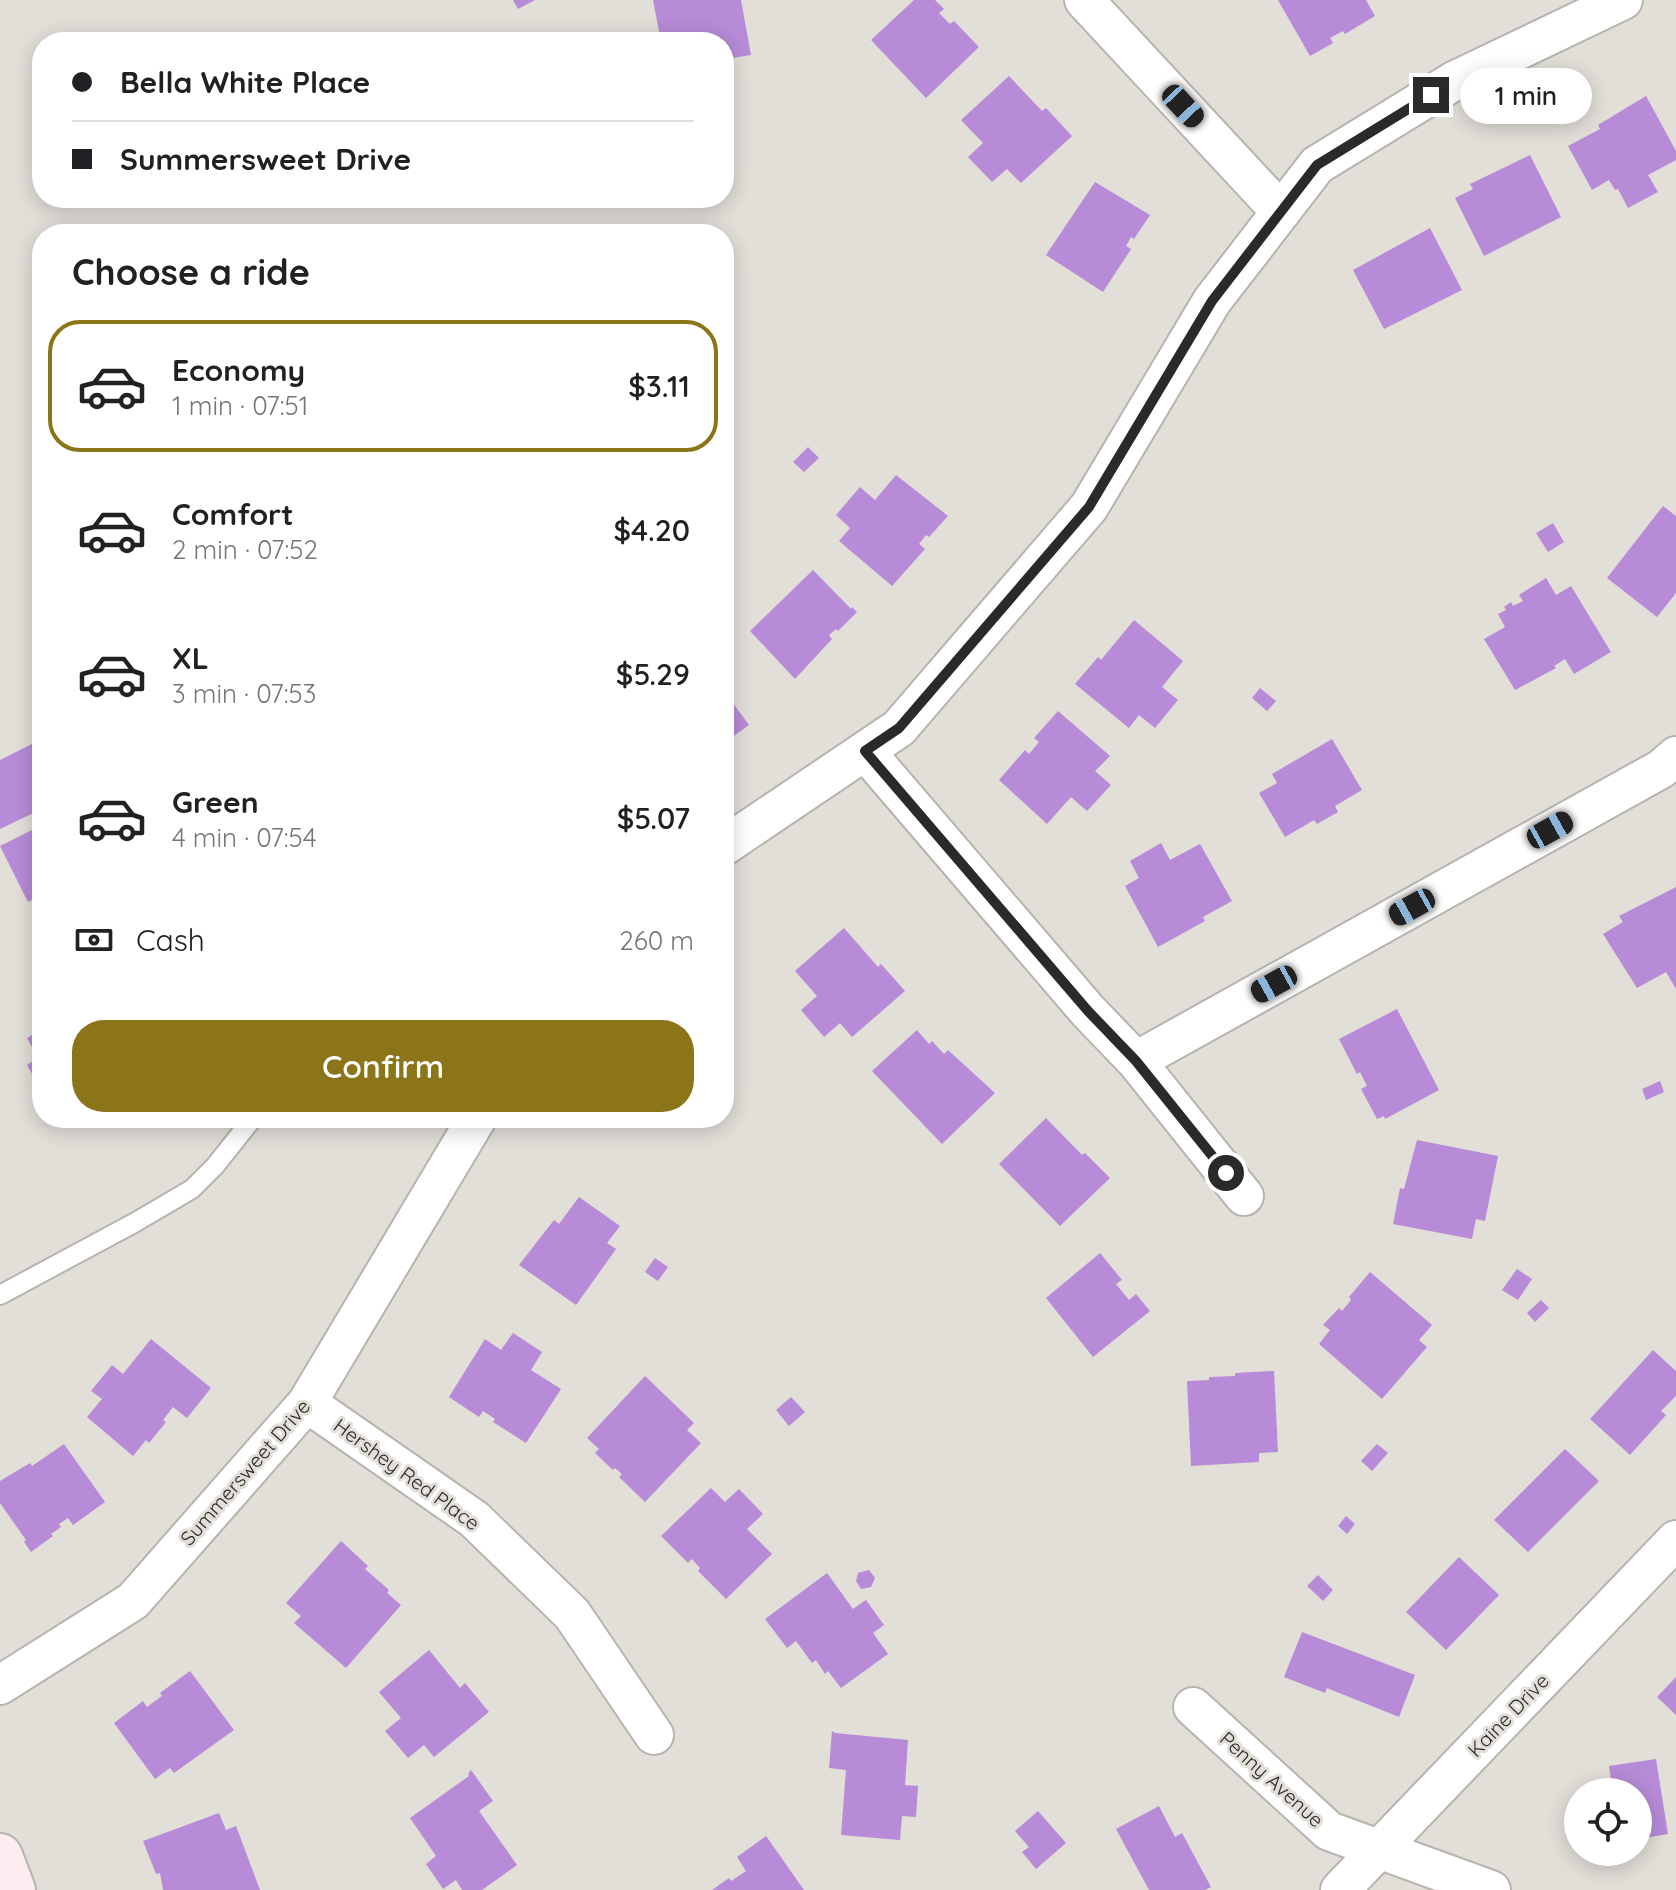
<!DOCTYPE html>
<html lang="en">
<head>
<meta charset="utf-8">
<style>
	body { margin:0; font-family:Quicksand,sans-serif; background:#f2f2f2; color:#202124; height:100vh; display:flex; flex-direction:column; font-size:30px; white-space:nowrap }
	* { box-sizing:border-box; margin:0 }
	p { font-size:26px; color:#757577 }
	.icon { flex:none; width:44px; height:44px; fill:none; stroke:currentColor; stroke-width:2; stroke-linecap:round; stroke-linejoin:round }
	.map { position:relative; flex:1; overflow:hidden }
	.panel { position:absolute; left:32px; top:224px; width:702px; height:904px; display:flex; flex-direction:column; background:#fff; border-radius:32px; box-shadow:0 4px 20px #0003 }
	.panel>* { flex:none }
	.banner { position:absolute; left:32px; top:32px; width:702px; height:176px; border-radius:32px; box-shadow:0 4px 20px #0003; display:grid; align-content:center; height:176px; padding:0 40px; background:#fff }
	.controls { position:absolute; left:1564px; top:1778px; display:grid; gap:16px }
	.controls a { display:grid; place-items:center; width:88px; height:88px; border-radius:50%; background:#fff; box-shadow:0 4px 20px #0003; font-size:40px }
	.end { position:absolute; width:36px; height:36px; margin:-18px; border:10px solid #2c2a28; background:#fff; box-shadow:0 0 0 4px #fff }
	.from { border-radius:50% }
	.bubble { position:absolute; height:56px; border-radius:28px; background:#fff; box-shadow:0 4px 20px #0003; font-size:26px; font-weight:600; line-height:56px; text-align:center }
	.car { position:absolute; width:24px; height:48px; margin:-24px -12px; border-radius:10px; box-shadow:0 0 6px 2px #0007; background:linear-gradient(#222 24%,#8ab4d8 0 40%,#222 0 76%,#8ab4d8 0 86%,#222 0) }
	.banner b { display:flex; align-items:center; gap:28px; height:76px; font-size:30px }
	.banner b+b { border-top:2px solid #e0e0e0 }
	.banner i { width:20px; height:20px; background:#202124 }
	ul { padding:0; list-style:none }
	li { display:flex; align-items:center; gap:24px; height:132px; margin:0 16px 12px; padding:0 24px; border:4px solid transparent; border-radius:32px }
	li div { flex:1 }
	li b { display:block; font-size:30px }
	li em { font-style:normal; font-weight:600 }
	li.current { border-color:#8c7418 }
	li>.icon { width:72px; height:72px; stroke-width:1.5 }
	h2 { padding:0 40px; font-size:36px; line-height:96px }
	.pay { display:flex; align-items:center; gap:20px; height:88px; padding:0 40px; font-size:30px }
	.pay p { margin-inline-start:auto }
	.cta { display:flex; gap:16px; margin-top:auto; padding:16px 40px }
	.cta a { flex:1; height:92px; border-radius:32px; background:#8c7418; color:#fff; font-size:32px; font-weight:600; line-height:92px; text-align:center }
	.map>svg:first-child { display:block }
	.building { fill:#b78bd7 }
	.lines { fill:none; stroke-linecap:round; stroke-linejoin:round }
	.service-casing { stroke:#b7b4ae; stroke-width:22 }
	.minor-casing { stroke:#b7b4ae; stroke-width:42 }
	.secondary-casing { stroke:#b7b4ae; stroke-width:48 }
	.service { stroke:#fff; stroke-width:18 }
	.minor { stroke:#fff; stroke-width:38 }
	.secondary { stroke:#fdedf0; stroke-width:44 }
	.route { stroke:#2c2a28; stroke-width:10 }
	.labels { text-anchor:middle; dominant-baseline:central; stroke-width:6; stroke-linejoin:round; paint-order:stroke }
	.street-label { font-size:20px; fill:#2c2a28; stroke:#e2ded8 }
</style>
</head>
<body>
<div class="map">
<svg width="1676" height="1890" viewBox="0 0 1676 1890">
	<rect width="100%" height="100%" fill="#e2ded8"/>
	<path class="building" d="M513,0H535L518,9Z
		M653,0H741L751,55L732,58L733,66L724,68V42H661Z
		M914,0H935L944,9L939,13L950,24L954,21L979,47L926,98L871,40Z
		M1278,0H1366L1375,16L1345,34L1343,31L1330,38L1333,43L1310,56Z
		M1009,76L1042,111L1046,108L1072,136L1021,183L1007,169L992,182L968,157L983,143L961,120Z
		M1646,96L1676,151V160L1648,175L1658,192L1628,208L1618,189L1615,190L1609,180L1592,190L1568,146L1600,129L1598,125Z
		M1530,155L1561,217L1484,256L1455,198L1473,189L1470,184Z
		M1095,182L1150,215L1134,239L1131,237L1126,246L1131,249L1103,292L1046,255Z
		M1430,228L1462,290L1384,329L1353,270Z
		M808,447L819,458L804,472L793,462Z
		M896,475L948,516L929,537L926,535L919,544L925,549L892,586L839,541L850,528L836,515L860,487L875,500Z
		M1663,506L1676,516V593L1657,617L1607,578Z
		M1553,523L1564,542L1548,552L1536,533Z
		M813,570L851,609L852,607L857,612L838,631L836,629L829,635L832,639L795,679L750,631Z
		M1546,578L1556,595L1571,586L1611,652L1574,674L1565,659L1554,666L1556,668L1515,690L1484,639L1505,627L1498,614L1506,610L1504,607L1511,602L1513,606L1523,601L1519,595Z
		M1134,620L1183,661L1162,687L1178,700L1155,728L1139,715L1129,728L1075,684L1098,657L1101,660Z
		M1260,688L1276,701L1267,711L1252,698Z
		M724,691L749,725L724,743Z
		M1058,711L1110,756L1095,771L1111,785L1087,811L1071,797L1047,824L999,780L1025,750L1029,754L1039,742L1034,738Z
		M42,739V809L0,829V760Z
		M1332,739L1362,790L1335,806L1338,812L1317,824L1314,820L1285,837L1259,793L1277,783L1272,774Z
		M42,825V895L28,902L0,846Z
		M1161,843L1170,860L1200,844L1232,901L1203,917L1205,921L1158,947L1125,886L1139,878L1130,861Z
		M1676,887V989L1666,972L1637,988L1603,934L1623,922L1619,916Z
		M844,928L878,967L881,964L905,991L852,1037L840,1023L824,1037L801,1010L817,996L795,971Z
		M1397,1009L1439,1090L1385,1119L1384,1116L1377,1119L1361,1089L1367,1086L1360,1072L1357,1074L1339,1039Z
		M42,1029V1091L27,1065L38,1058L27,1038Z
		M917,1030L929,1044L932,1041L944,1054L948,1050L995,1093L942,1144L872,1071Z
		M1660,1081L1664,1092L1646,1100L1642,1089Z
		M1046,1118L1082,1155L1085,1153L1110,1178L1060,1226L999,1164Z
		M1417,1140L1498,1156L1485,1221L1476,1219L1472,1239L1393,1224L1400,1188L1404,1189Z
		M579,1197L620,1226L607,1243L616,1249L576,1305L519,1265L554,1220L559,1224Z
		M1100,1253L1122,1280L1116,1284L1129,1300L1136,1294L1150,1311L1093,1357L1046,1298Z
		M655,1258L668,1267L658,1281L645,1272Z
		M1517,1269L1532,1279L1518,1300L1502,1290Z
		M1370,1272L1432,1325L1419,1340L1427,1347L1382,1399L1319,1344L1330,1330L1323,1325L1339,1308L1342,1311L1351,1300L1349,1297Z
		M1541,1300L1549,1308L1535,1322L1527,1313Z
		M513,1333L542,1352L531,1370L561,1389L526,1443L493,1422L495,1419L483,1411L479,1417L449,1397L485,1339L501,1350Z
		M151,1339L211,1388L187,1418L173,1407L163,1420L166,1422L149,1443L146,1440L133,1456L87,1417L102,1399L91,1391L112,1365L123,1374Z
		M1653,1350L1676,1371V1396L1661,1411L1666,1415L1630,1455L1590,1419Z
		M1274,1371L1278,1452L1259,1453V1462L1191,1466L1187,1381L1209,1380V1377L1235,1376V1373Z
		M645,1376L694,1423L687,1430L701,1443L645,1502L619,1477L622,1474L615,1468L613,1470L595,1453L599,1449L587,1438Z
		M791,1397L805,1412L789,1426L776,1410Z
		M64,1444L105,1502L73,1525L68,1518L59,1524L61,1527L51,1534L53,1536L31,1552L24,1542L26,1540L0,1503V1481L30,1463L32,1466Z
		M1377,1444L1388,1453L1372,1471L1361,1461Z
		M1565,1449L1599,1481L1528,1552L1494,1520Z
		M711,1488L725,1502L739,1489L763,1514L747,1529L772,1554L726,1599L698,1571L700,1568L692,1559L688,1563L661,1536Z
		M1346,1516L1355,1524L1347,1534L1338,1526Z
		M341,1541L368,1566L365,1569L389,1590L387,1593L401,1605L346,1668L294,1623L301,1616L286,1603Z
		M1459,1557L1499,1595L1446,1650L1406,1612Z
		M869,1570L875,1578L871,1587L861,1589L856,1581L858,1573Z
		M827,1573L853,1609L866,1600L884,1625L873,1633L888,1654L841,1688L828,1671L825,1674L816,1660L812,1663L796,1641L787,1648L765,1619Z
		M1318,1575L1333,1590L1323,1601L1307,1586Z
		M1302,1632L1415,1675L1399,1717L1327,1688L1325,1693L1284,1677Z
		M429,1650L460,1688L465,1683L489,1712L434,1757L424,1745L408,1758L385,1731L401,1718L379,1692Z
		M190,1671L234,1730L174,1773L170,1768L155,1779L114,1723L143,1701L147,1707L162,1696L160,1693Z
		M1676,1677V1715L1657,1697Z
		M832,1731L835,1733L908,1740L905,1785L918,1786L916,1817L902,1816L900,1840L841,1835L846,1770L829,1768Z
		M1656,1759L1668,1834L1638,1839V1792H1613L1609,1766Z
		M471,1770L493,1801L479,1811L517,1865L482,1890H462L456,1880L443,1889L426,1864L436,1856L410,1818L469,1776L468,1774Z
		M1159,1806L1175,1837L1182,1833L1211,1887L1205,1890H1149L1116,1829Z
		M1038,1811L1066,1843L1036,1869L1022,1852L1029,1847L1015,1831Z
		M219,1813L226,1830L236,1826L260,1890H163L160,1873L156,1874L143,1841Z
		M766,1836L804,1890H712L729,1878L731,1881L746,1871L737,1857Z"/>
	<g class="lines">
		<defs>
			<path id="service" d="M0,1295L134,1223L192,1189L215,1166L253,1118"/>
			<path id="minor" d="M1084,0L1281,212
				M865,751L1088,1011L1136,1061L1244,1196
				M724,846L899,728L1089,507L1212,301L1317,165L1454,81L1623,0
				M1136,1061L1661,769L1676,756
				M307,1403L474,1519L572,1614L654,1735
				M0,1685L133,1601L307,1403L477,1118
				M1193,1707L1329,1831L1491,1890
				M1340,1890L1676,1540"/>
			<path id="secondary" d="M0,1856L13,1890"/>
		</defs>
		<use href="#service" class="service-casing"/>
		<use href="#minor" class="minor-casing"/>
		<use href="#secondary" class="secondary-casing"/>
		<use href="#service" class="service"/>
		<use href="#minor" class="minor"/>
		<use href="#secondary" class="secondary"/>
	</g>
	<g class="lines">
		<path class="route" d="M1226,1173L1136,1061L1088,1011L865,751L899,728L1089,507L1212,301L1317,165L1431,95"/>
	</g>
	<g class="labels">
		<g class="street-label">
			<text transform="translate(245 1472) rotate(-49)">Summersweet Drive</text>
			<text transform="translate(407 1474) rotate(36)">Hershey Red Place</text>
			<text transform="translate(1508 1715) rotate(-46)">Kaine Drive</text>
			<text transform="translate(1272 1779) rotate(42)">Penny Avenue</text>
		</g>
	</g>
</svg>
<div class="controls">
<a><svg class="icon" aria-label="locate" viewBox="0 0 24 24"><circle cx="12" cy="12" r="6"/><path d="M12 2v4M12 18v4M2 12h4M18 12h4"/></svg></a>
</div>
<i class="end from" style="left:1226px;top:1173px"></i>
<i class="end" style="left:1431px;top:95px"></i>
<div class="bubble" style="left:1460px;top:68px;width:132px">1 min</div>
<i class="car" style="left:1183px;top:106px;rotate:137deg"></i>
<i class="car" style="left:1550px;top:830px;rotate:61deg"></i>
<i class="car" style="left:1412px;top:907px;rotate:241deg"></i>
<i class="car" style="left:1274px;top:984px;rotate:241deg"></i>
<div class="banner">
<b><i class="from"></i>Bella White Place</b>
<b><i></i>Summersweet Drive</b>
</div>
<section class="panel">
<h2>Choose a ride</h2>
<ul>
<li class="current"><svg class="icon" aria-label="car" viewBox="0 0 24 24"><path d="M5 17H2v-5l4-1 3-4h7l3 4 3 1v5h-3M9 17h6M6 11h13"/><circle cx="7" cy="17" r="2"/><circle cx="17" cy="17" r="2"/></svg><div><b>Economy</b><p>1 min · 07:51</p></div><em>$3.11</em></li>
<li><svg class="icon" aria-label="car" viewBox="0 0 24 24"><path d="M5 17H2v-5l4-1 3-4h7l3 4 3 1v5h-3M9 17h6M6 11h13"/><circle cx="7" cy="17" r="2"/><circle cx="17" cy="17" r="2"/></svg><div><b>Comfort</b><p>2 min · 07:52</p></div><em>$4.20</em></li>
<li><svg class="icon" aria-label="car" viewBox="0 0 24 24"><path d="M5 17H2v-5l4-1 3-4h7l3 4 3 1v5h-3M9 17h6M6 11h13"/><circle cx="7" cy="17" r="2"/><circle cx="17" cy="17" r="2"/></svg><div><b>XL</b><p>3 min · 07:53</p></div><em>$5.29</em></li>
<li><svg class="icon" aria-label="car" viewBox="0 0 24 24"><path d="M5 17H2v-5l4-1 3-4h7l3 4 3 1v5h-3M9 17h6M6 11h13"/><circle cx="7" cy="17" r="2"/><circle cx="17" cy="17" r="2"/></svg><div><b>Green</b><p>4 min · 07:54</p></div><em>$5.07</em></li>
</ul>
<div class="pay"><svg class="icon" aria-label="cash" viewBox="0 0 24 24"><path d="M3 7h18v10H3z"/><circle cx="12" cy="12" r="2"/></svg>Cash<p>260 m</p></div>
<div class="cta"><a>Confirm</a></div>
</section>
</div>
</body>
</html>
